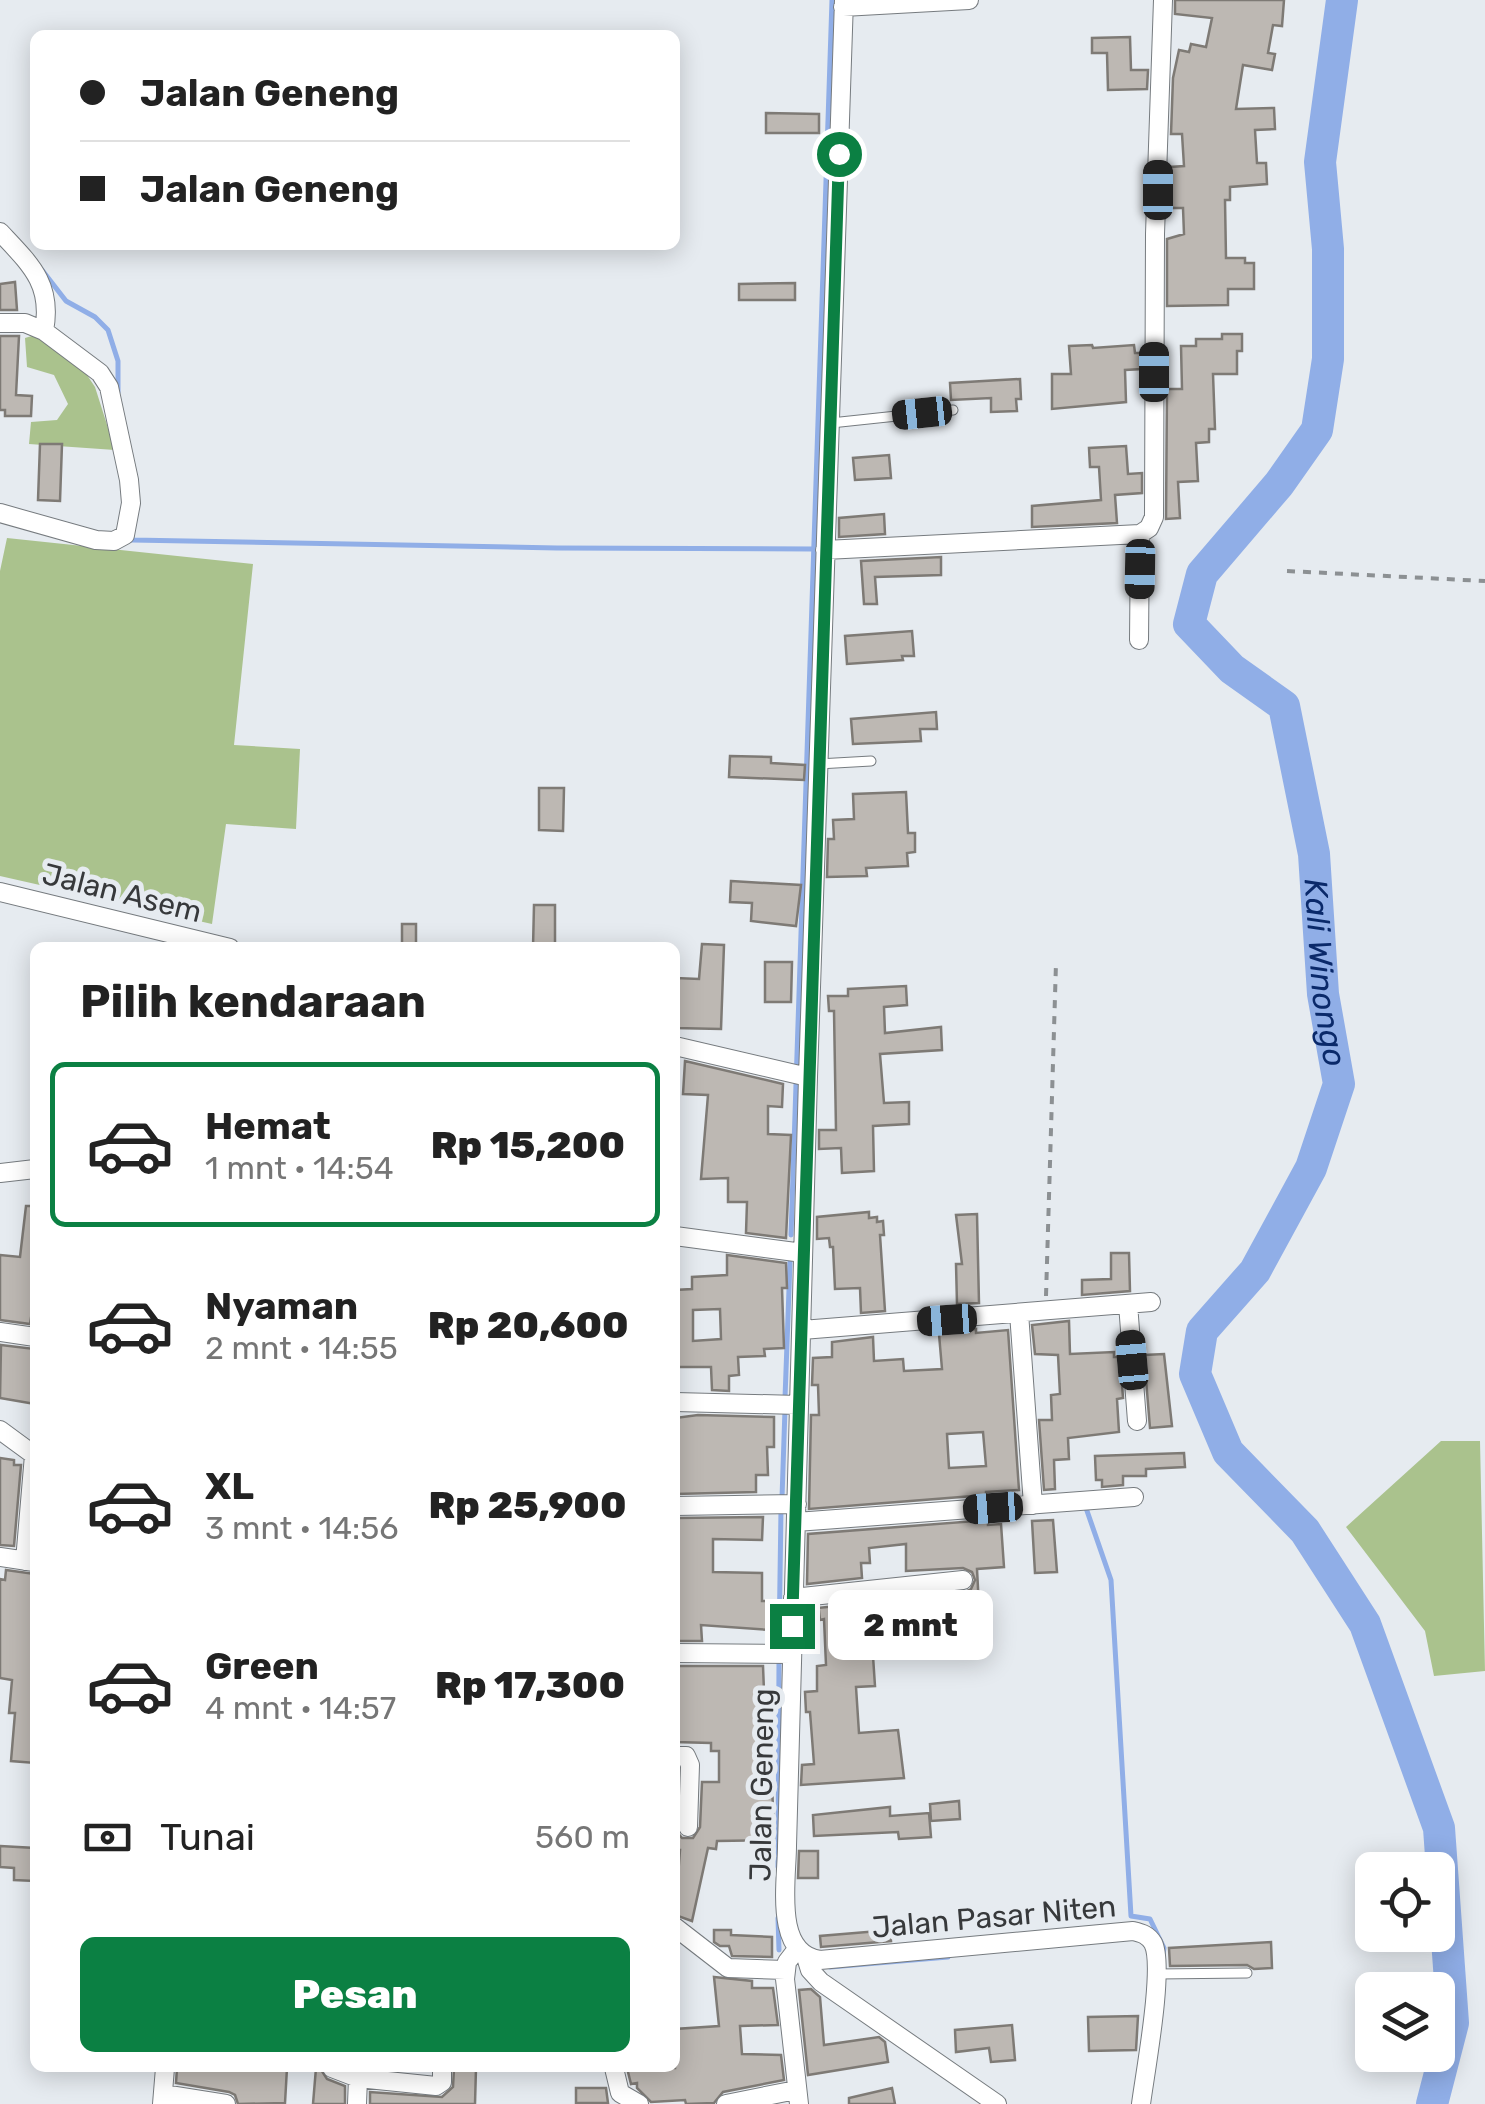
<!DOCTYPE html>
<html lang="id">
<head>
<meta charset="utf-8">
<style>
	body { margin:0; font-family:Rubik,sans-serif; background:#f6f6f6; color:#222; height:100vh; display:flex; flex-direction:column; font-size:38px; white-space:nowrap }
	* { box-sizing:border-box; margin:0 }
	p { font-size:32px; color:#767676 }
	.icon { flex:none; width:55px; height:55px; fill:none; stroke:currentColor; stroke-width:2; stroke-linecap:round; stroke-linejoin:round }
	.map { position:relative; flex:1; overflow:hidden }
	.side { position:absolute; left:30px; top:942px; width:650px; height:1130px; display:flex; flex-direction:column; background:#fff; border-radius:15px; box-shadow:0 5px 25px #0003 }
	.side>* { flex:none }
	.top-card { position:absolute; left:30px; top:30px; width:650px; height:220px; border-radius:15px; box-shadow:0 5px 25px #0003; display:grid; align-content:center; height:220px; padding:0 50px; background:#fff }
	.controls { position:absolute; left:1355px; top:1852px; display:grid; gap:20px }
	.controls a { display:grid; place-items:center; width:100px; height:100px; border-radius:15px; background:#fff; box-shadow:0 5px 25px #0003; font-size:50px }
	.end { position:absolute; width:45px; height:45px; margin:-22px; border:12px solid #0b8043; background:#fff; box-shadow:0 0 0 5px #fff }
	.from { border-radius:50% }
	.bubble { position:absolute; height:70px; border-radius:15px; background:#fff; box-shadow:0 5px 25px #0003; font-size:32px; font-weight:800; line-height:70px; text-align:center }
	.car { position:absolute; width:30px; height:60px; margin:-30px -15px; border-radius:12px; box-shadow:0 0 8px 2px #0007; background:linear-gradient(#222 24%,#8ab4d8 0 40%,#222 0 76%,#8ab4d8 0 86%,#222 0) }
	.top-card b { display:flex; align-items:center; gap:35px; height:95px; font-size:38px }
	.top-card b+b { border-top:2px solid #e0e0e0 }
	.top-card i { width:25px; height:25px; background:#222 }
	ul { padding:0; list-style:none }
	li { display:flex; align-items:center; gap:30px; height:165px; margin:0 20px 15px; padding:0 30px; border:5px solid transparent; border-radius:15px }
	li div { flex:1 }
	li b { display:block; font-size:38px }
	li em { font-style:normal; font-weight:800 }
	li.on { border-color:#0b8043 }
	li>.icon { width:90px; height:90px; stroke-width:1.5 }
	h2 { padding:0 50px; font-size:45px; line-height:120px }
	.pay { display:flex; align-items:center; gap:25px; height:110px; padding:0 50px; font-size:38px }
	.pay p { margin-inline-start:auto }
	.action { display:flex; gap:20px; margin-top:auto; padding:20px 50px }
	.action a { flex:1; height:115px; border-radius:15px; background:#0b8043; color:#fff; font-size:40px; font-weight:800; line-height:115px; text-align:center }
	.map>svg:first-child { display:block }
	.green { fill:#aac28d }
	.lines { fill:none; stroke-linecap:round; stroke-linejoin:round }
	.stream { stroke:#90aee7; stroke-width:5 }
	.river { stroke:#90aee7; stroke-width:32 }
	.building { fill:#bdb8b3; stroke:#7e7a75; stroke-width:2.5; fill-rule:evenodd }
	.lane-casing { stroke:#767b7f; stroke-width:11 }
	.street-casing { stroke:#767b7f; stroke-width:20 }
	.path { stroke:#8c9093; stroke-width:4; stroke-dasharray:8 8; stroke-linecap:butt }
	.lane { stroke:#fff; stroke-width:9 }
	.street { stroke:#fff; stroke-width:18 }
	.route { stroke:#0b8043; stroke-width:12 }
	.labels { text-anchor:middle; dominant-baseline:central; stroke-width:10; stroke-linejoin:round; paint-order:stroke }
	.street-label { font-size:30px; fill:#37393b; stroke:#e6ebf0 }
	.water-label { font-size:32px; font-style:italic; fill:#0a296a; stroke:#e6ebf0 }
</style>
</head>
<body>
<div class="map">
<svg width="1485" height="2104" viewBox="0 0 1485 2104">
	<rect width="100%" height="100%" fill="#e6ebf0"/>
	<path class="green" d="M35,335L81,366L95,387L115,450L29,444L31,422L57,420L68,404L54,375L27,367L25,338Z
		M7,538L253,564L234,745L300,749L296,829L226,824L212,924L0,876V571Z
		M1441,1441H1480L1485,1671L1434,1676L1425,1631L1346,1527Z"/>
	<g class="lines">
		<path class="stream" d="M42,270L66,301L95,317L108,330L118,361V392
			M132,535V540L557,548L814,549
			M791,1235L832,0
			M785,1398L790,1262
			M782,1498L785,1409
			M1086,1508L1111,1580L1131,1916L1150,1919L1164,1948L1163,1955
			M779,1646L781,1509
			M778,1867L779,1660
			M778,1918L779,1950
			M830,1967L948,1957"/>
		<path class="river" id="s1" d="M1342,0L1320,162L1328,249V359L1317,430L1279,484L1202,574L1189,624L1232,669L1284,706L1314,854L1323,994L1339,1084L1311,1168L1255,1271L1202,1331L1195,1374L1228,1452L1305,1531L1365,1624L1439,1828L1453,2023L1432,2104"/>
	</g>
	<path class="building" d="M1175,0H1284L1282,26L1273,25L1268,53L1275,54L1272,70L1243,65L1236,109L1274,108L1275,129L1255,130L1257,163H1266L1267,184L1230,187V200H1225L1226,258H1245V263H1254V289H1228V305L1167,306V239L1184,234L1183,208H1169L1170,167L1184,166L1182,134H1171L1173,78L1179,50L1189,52L1191,44L1206,47L1212,18L1175,14Z
		M1130,37L1131,70H1148L1147,89L1108,90L1107,53H1092V38Z
		M766,113L819,114V133H766Z
		M15,282L17,310H0V284Z
		M795,283V300H739V284Z
		M1222,334H1242V351H1237V374H1213L1215,429H1209V442L1196,443L1198,481L1178,482L1180,518L1166,519L1167,389H1182L1181,346H1196V339H1222Z
		M0,336H19L16,395L32,396L31,416H5V410H0Z
		M1092,345L1093,348L1134,345L1135,353H1142V369L1125,370L1126,402L1052,409V374H1071L1069,346Z
		M1020,379L1021,399H1016L1017,411L991,412V398L951,400L950,383Z
		M40,444H62L60,501L38,500Z
		M1126,446L1128,474L1142,473V493L1115,495L1117,523L1032,527V506L1101,500L1099,467H1090L1089,448Z
		M889,455L891,478L855,480L853,458Z
		M884,514L885,534L839,537V518Z
		M941,557V575L875,577L877,604H864L861,561Z
		M912,631L914,656H902L903,660L847,664L845,636Z
		M936,712L937,729H920L921,741L853,744L851,719Z
		M730,756L771,757V763L805,765L804,780L729,777Z
		M539,788H564L563,831L539,830Z
		M906,792L908,833H915V852L907,853L908,866L866,868L867,876L827,877L828,839H834L833,820L854,819L853,794Z
		M731,881L801,885L796,926L751,921L752,903L730,902Z
		M534,905H555V948H533Z
		M402,924H416V948H402Z
		M702,944L724,945L721,1029L675,1028L676,978L699,979Z
		M765,962H792L791,1002H765Z
		M906,986L907,1005L884,1007L885,1033L941,1027L942,1050L880,1054L884,1103L909,1102V1124L873,1126L874,1171L842,1173L841,1148L819,1149V1130H836L834,1011H829L828,996H848V989Z
		M685,1061L783,1084L782,1107L768,1106V1134L791,1135L786,1238L746,1233L747,1202H728V1178L701,1179L708,1095L683,1094Z
		M26,1206H35V1293L30,1324L0,1320V1255L20,1257Z
		M869,1212V1218L877,1217V1222L883,1221L884,1235H880L885,1311L861,1313L860,1288L835,1289L833,1247H830L829,1238L817,1239V1217Z
		M977,1214L979,1303L957,1304L956,1264H962L956,1215Z
		M1111,1253H1129L1130,1291L1082,1295V1280L1111,1279Z
		M727,1255L786,1263L787,1288H782L784,1348L764,1349L765,1356L738,1357L739,1375L729,1376V1391L712,1390L711,1367H675V1290L692,1289V1277L727,1275ZM720,1309L721,1339L693,1341V1310Z
		M1069,1321L1070,1354L1114,1352V1357H1120L1123,1398L1117,1399L1119,1432L1068,1438L1069,1459L1054,1460L1055,1489L1044,1490L1039,1420H1052L1051,1395L1060,1394L1058,1355L1035,1354L1032,1325Z
		M976,1329V1333L1008,1330L1019,1490L986,1492V1495L809,1509L811,1415H819L818,1385H812L813,1358L832,1357V1342L873,1337L874,1361L903,1359L904,1371L942,1369L939,1334ZM983,1432L986,1466L949,1468L947,1434Z
		M1,1345L35,1349V1404L0,1398Z
		M1164,1354L1172,1426L1150,1428L1144,1355Z
		M698,1415L774,1417V1447H767L768,1475H756V1492L675,1494V1418Z
		M1184,1453L1185,1467L1146,1469V1476H1123V1485L1102,1487V1480H1096L1095,1456Z
		M0,1458L14,1460V1465H21L14,1546L0,1545Z
		M763,1517L762,1540L713,1539V1572L762,1573V1601H771L770,1630L701,1625L702,1641H675V1518Z
		M988,1520V1525L1001,1524L1004,1567L977,1569L979,1607L947,1608L951,1649L873,1656L875,1686L856,1687L859,1733L898,1730L904,1778L801,1785L802,1765L814,1764L810,1712H806L805,1692L817,1691V1666L826,1665L824,1619L820,1620L819,1611L809,1612L808,1609L893,1600L895,1636L933,1632L931,1596L965,1592L971,1589L975,1580L972,1572L963,1568L906,1571V1544L869,1548L870,1563H861L862,1578L807,1584L808,1534Z
		M1053,1520L1057,1572L1035,1573L1032,1521Z
		M6,1570L35,1574V1763L11,1761L15,1713H9L12,1680L0,1678V1579L5,1580Z
		M678,1666H763L766,1741H761V1781H772L774,1840L717,1841L716,1849L708,1848L692,1921L675,1915L680,1850H675V1782L677,1832L682,1838H693L700,1827L702,1782H719V1751H711V1743L675,1742Z
		M959,1801L960,1819L931,1821L930,1804Z
		M890,1807V1816L929,1813L931,1837L899,1839L898,1832L814,1836L813,1815Z
		M0,1846L35,1848V1881L14,1880V1868L0,1867Z
		M799,1851H818V1878H798Z
		M714,1930H731V1935L772,1937V1957L732,1956L729,1946H720L714,1942Z
		M890,1930L891,1941L821,1947L820,1936Z
		M1271,1942L1272,1968L1254,1969L1247,1965L1170,1966L1169,1948Z
		M714,1977L752,1981V1988H773L778,2025L740,2026L742,2054L781,2055L784,2080L723,2092L714,2103L686,2104L685,2100L651,2102L637,2088V2083L631,2084L627,2068H675V2029L719,2026Z
		M811,1989L820,1997L824,2045L879,2037L885,2042L888,2062L808,2075L799,1990Z
		M1138,2016L1136,2050L1089,2051L1088,2017Z
		M1012,2025L1015,2060L991,2062L989,2048L956,2052L955,2030Z
		M177,2068H287L285,2103L238,2104L235,2095L229,2092L176,2083Z
		M316,2068H320L327,2079L345,2086V2104H313Z
		M454,2068H476L475,2104H370V2092L442,2097L453,2087Z
		M576,2088H606L608,2103H576Z
		M892,2088L895,2104H849V2098Z"/>
	<g class="lines">
		<defs>
			<path id="lane" d="M831,423L953,410
				M818,764L871,761
				M1157,1974L1247,1973"/>
			<path id="street" d="M844,0L808,1077L787,1846C787,1880 773,1954 820,1960L1133,1931C1142,1933 1148,1935 1153,1943C1165,1966 1145,2073 1141,2104
				M843,7L969,0
				M0,232C30,264 53,284 44,331
				M0,323H25L44,331L100,373L109,387L129,480L131,503L125,535L114,541L96,540L0,513
				M825,550L1140,534L1149,528L1154,517L1155,234L1163,0
				M1139,640L1140,534
				M0,892L230,948
				M675,1046L808,1077
				M0,1173L35,1169
				M675,1236L803,1253
				M1128,1304L1137,1421
				M1019,1313L1033,1505
				M802,1330L1151,1302
				M0,1332L35,1337
				M675,1402L798,1405
				M0,1430L34,1455L25,1561
				M675,1506L797,1504
				M796,1522L1134,1497
				M0,1557L34,1562
				M793,1598L963,1580
				M675,1653L792,1654
				M675,1756H686L690,1765L688,1827
				M675,1927L728,1968L785,1970
				M797,1949L787,1962L785,1979L799,2104
				M806,1957L810,1970L821,1982L997,2104
				M332,2068L358,2078L436,2086L442,2082V2068
				M614,2068L620,2093L639,2104
				M163,2094L226,2104
				M162,2104L165,2068
				M357,2104L358,2078
				M726,2104L796,2090"/>
		</defs>
		<use href="#lane" class="lane-casing"/>
		<use href="#street" class="street-casing"/>
		<path class="path" d="M1287,571L1485,581
			M1046,1296L1056,963"/>
		<use href="#lane" class="lane"/>
		<use href="#street" class="street"/>
	</g>
	<g class="lines">
		<path class="route" d="M792,1626L839,154"/>
	</g>
	<g class="labels">
		<g class="street-label">
			<text transform="translate(122 893) rotate(14)">Jalan Asem</text>
			<text transform="translate(762 1785) rotate(-89)">Jalan Geneng</text>
			<text transform="translate(994 1917) rotate(-5)">Jalan Pasar Niten</text>
		</g>
		<g class="water-label">
			<text stroke="none"><textPath href="#s1" startOffset="1065">Kali Winongo</textPath></text>
		</g>
	</g>
</svg>
<div class="controls">
<a><svg class="icon" aria-label="locate" viewBox="0 0 24 24"><circle cx="12" cy="12" r="6"/><path d="M12 2v4M12 18v4M2 12h4M18 12h4"/></svg></a>
<a><svg class="icon" aria-label="layers" viewBox="0 0 24 24"><path d="M12 4l9 5-9 5-9-5zM3 14l9 5 9-5"/></svg></a>
</div>
<i class="end from" style="left:839px;top:154px"></i>
<i class="end" style="left:792px;top:1626px"></i>
<div class="bubble" style="left:828px;top:1590px;width:165px">2 mnt</div>
<i class="car" style="left:1158px;top:190px;rotate:0deg"></i>
<i class="car" style="left:1154px;top:372px;rotate:0deg"></i>
<i class="car" style="left:922px;top:413px;rotate:264deg"></i>
<i class="car" style="left:1140px;top:569px;rotate:181deg"></i>
<i class="car" style="left:947px;top:1320px;rotate:266deg"></i>
<i class="car" style="left:1132px;top:1360px;rotate:355deg"></i>
<i class="car" style="left:993px;top:1508px;rotate:266deg"></i>
<div class="top-card">
<b><i class="from"></i>Jalan Geneng</b>
<b><i></i>Jalan Geneng</b>
</div>
<section class="side">
<h2>Pilih kendaraan</h2>
<ul>
<li class="on"><svg class="icon" aria-label="car" viewBox="0 0 24 24"><path d="M5 17H2v-5l4-1 3-4h7l3 4 3 1v5h-3M9 17h6M6 11h13"/><circle cx="7" cy="17" r="2"/><circle cx="17" cy="17" r="2"/></svg><div><b>Hemat</b><p>1 mnt · 14:54</p></div><em>Rp 15,200</em></li>
<li><svg class="icon" aria-label="car" viewBox="0 0 24 24"><path d="M5 17H2v-5l4-1 3-4h7l3 4 3 1v5h-3M9 17h6M6 11h13"/><circle cx="7" cy="17" r="2"/><circle cx="17" cy="17" r="2"/></svg><div><b>Nyaman</b><p>2 mnt · 14:55</p></div><em>Rp 20,600</em></li>
<li><svg class="icon" aria-label="car" viewBox="0 0 24 24"><path d="M5 17H2v-5l4-1 3-4h7l3 4 3 1v5h-3M9 17h6M6 11h13"/><circle cx="7" cy="17" r="2"/><circle cx="17" cy="17" r="2"/></svg><div><b>XL</b><p>3 mnt · 14:56</p></div><em>Rp 25,900</em></li>
<li><svg class="icon" aria-label="car" viewBox="0 0 24 24"><path d="M5 17H2v-5l4-1 3-4h7l3 4 3 1v5h-3M9 17h6M6 11h13"/><circle cx="7" cy="17" r="2"/><circle cx="17" cy="17" r="2"/></svg><div><b>Green</b><p>4 mnt · 14:57</p></div><em>Rp 17,300</em></li>
</ul>
<div class="pay"><svg class="icon" aria-label="cash" viewBox="0 0 24 24"><path d="M3 7h18v10H3z"/><circle cx="12" cy="12" r="2"/></svg>Tunai<p>560 m</p></div>
<div class="action"><a>Pesan</a></div>
</section>
</div>
</body>
</html>
